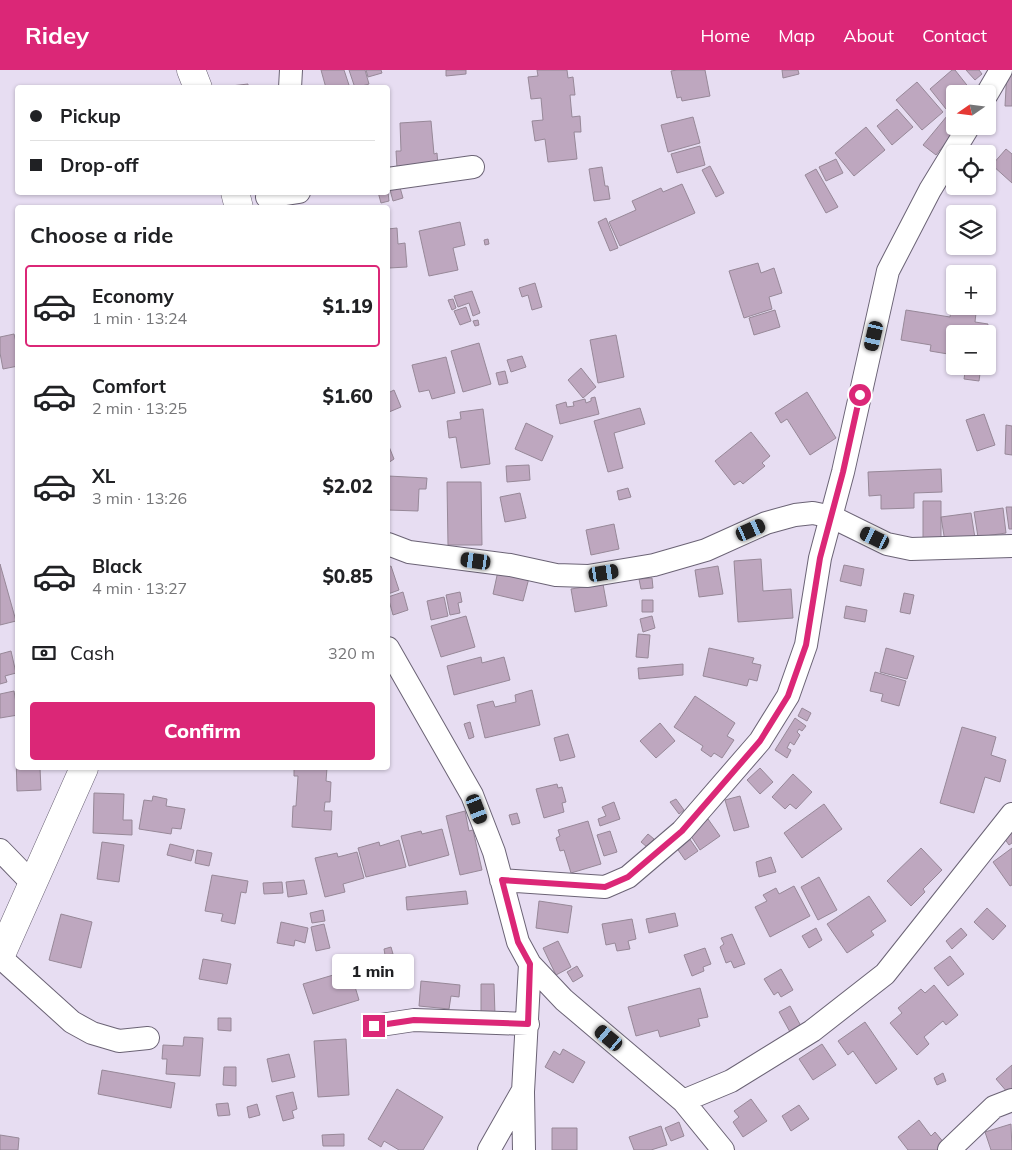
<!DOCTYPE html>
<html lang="en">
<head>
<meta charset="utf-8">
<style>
	body { margin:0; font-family:Mulish,sans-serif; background:#f2f2f2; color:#202124; height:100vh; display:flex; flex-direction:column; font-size:19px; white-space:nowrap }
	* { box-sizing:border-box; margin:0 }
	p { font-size:16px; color:#757577 }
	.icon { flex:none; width:28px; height:28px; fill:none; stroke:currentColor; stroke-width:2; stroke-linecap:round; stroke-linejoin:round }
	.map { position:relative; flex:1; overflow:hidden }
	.panel { position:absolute; left:15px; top:135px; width:375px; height:565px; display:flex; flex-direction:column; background:#fff; border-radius:5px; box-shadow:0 1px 4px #0004 }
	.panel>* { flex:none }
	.guide { position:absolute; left:15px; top:15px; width:375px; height:110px; border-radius:5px; box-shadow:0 1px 4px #0004; display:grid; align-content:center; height:110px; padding:0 15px; background:#fff }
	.needle { width:32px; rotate:256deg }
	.tools { position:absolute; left:946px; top:15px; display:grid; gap:10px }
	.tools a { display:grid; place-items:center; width:50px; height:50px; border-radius:5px; background:#fff; box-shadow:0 1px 4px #0004; font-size:25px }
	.end { position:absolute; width:22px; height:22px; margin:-11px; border:6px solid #db2777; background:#fff; box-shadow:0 0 0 2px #fff }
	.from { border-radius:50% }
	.bubble { position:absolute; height:35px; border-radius:5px; background:#fff; box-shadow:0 1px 4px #0004; font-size:16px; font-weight:800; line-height:35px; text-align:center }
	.car { position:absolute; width:15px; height:30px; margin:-15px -8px; border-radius:6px; box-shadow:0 0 4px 1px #0007; background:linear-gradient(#222 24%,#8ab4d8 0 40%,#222 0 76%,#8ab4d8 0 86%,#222 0) }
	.guide b { display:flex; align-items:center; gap:18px; height:48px; font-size:19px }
	.guide b+b { border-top:1px solid #e0e0e0 }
	.guide i { width:12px; height:12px; background:#202124 }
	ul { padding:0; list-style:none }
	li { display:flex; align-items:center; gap:15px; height:82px; margin:0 10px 8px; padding:0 5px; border:2px solid transparent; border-radius:5px }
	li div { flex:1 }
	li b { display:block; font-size:19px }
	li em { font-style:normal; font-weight:800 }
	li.current { border-color:#db2777 }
	li>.icon { width:45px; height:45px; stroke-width:1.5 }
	h2 { padding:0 15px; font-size:22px; line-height:60px }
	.pay { display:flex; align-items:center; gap:12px; height:55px; padding:0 15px; font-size:19px }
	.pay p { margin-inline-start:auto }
	.cta { display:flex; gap:10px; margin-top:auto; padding:10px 15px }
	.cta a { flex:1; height:58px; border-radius:5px; background:#db2777; color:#fff; font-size:20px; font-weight:800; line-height:58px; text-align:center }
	header { display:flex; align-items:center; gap:30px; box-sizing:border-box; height:70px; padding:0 25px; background:#db2777; color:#fff }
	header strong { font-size:24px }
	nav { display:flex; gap:28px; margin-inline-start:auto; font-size:18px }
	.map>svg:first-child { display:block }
	.building { fill:#bea7bf; stroke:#978898 }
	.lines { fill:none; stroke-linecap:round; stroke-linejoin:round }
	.street-casing { stroke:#6b6375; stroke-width:24 }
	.secondary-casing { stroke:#6b6375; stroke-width:29 }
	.street { stroke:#fff; stroke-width:22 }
	.secondary { stroke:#fff; stroke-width:28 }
	.route { stroke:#db2777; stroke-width:6 }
</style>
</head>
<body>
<header>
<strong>Ridey</strong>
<nav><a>Home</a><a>Map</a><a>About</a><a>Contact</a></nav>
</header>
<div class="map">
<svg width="1012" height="1080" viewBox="0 0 1012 1080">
	<rect width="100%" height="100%" fill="#e7ddf2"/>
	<path class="building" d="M321,0H344L349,15L342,18H326Z
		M349,0H365L369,14L355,18Z
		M366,0H381L382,3L368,7Z
		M446,0H466V4L446,6Z
		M537,0H567L568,8L573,7L575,25H570L572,47L580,46L581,62H574L577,89L548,92L545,69L535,71L532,51L543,50L541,28L531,29L528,7L538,6Z
		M677,0H705L710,26L682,31L681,27L677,28L671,1Z
		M782,0H798L799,4L783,8Z
		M952,0H955L970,19L964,24H955V31L946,39L930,19Z
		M966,0H979L982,4L975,10Z
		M1007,0H1012V36H1005Z
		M917,12L943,42L922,60L896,30Z
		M248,14V18H231V16Z
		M897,39L913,57L892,75L877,56Z
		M947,46L955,53V56H959L936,85L923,75Z
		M693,47L700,73L668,82L661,55Z
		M431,51L434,84L437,83L438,96L397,98L396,81H401L400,53Z
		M866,57L885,80L854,106L835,83Z
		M700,76L705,95L677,103L671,84Z
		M1006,79L1012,84V113L992,95Z
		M836,89L843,103L826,111L819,97Z
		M710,96L724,123L716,127L702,100Z
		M602,97L605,116H608L610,129L594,131L589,99Z
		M816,99L838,137L826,143L805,105Z
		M399,114L403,128L393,131L389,116Z
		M682,114L695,143L620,176L609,152L636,140L632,131L661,118L663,122Z
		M378,122H388L389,131L381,133Z
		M606,148L618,178L610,181L598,152Z
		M460,152L465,175L453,178L458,200L429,206L419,161Z
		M397,158L398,174L405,173L407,197L389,198L388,159Z
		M488,169L489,174L485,175L484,170Z
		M758,193L761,203L774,198L782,223L769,227L772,239L744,248L729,201Z
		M535,213L542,237L532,240L528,225L522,227L519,218Z
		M472,221L480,243L473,246L469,233L458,237L454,226Z
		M453,229L456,238L452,240L448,230Z
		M466,237L471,251L460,255L454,241Z
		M951,239L976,243L975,252L988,254L986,264H955V293L947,292L948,284L930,281L931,275L901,270L906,240L950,247Z
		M775,240L780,257L754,265L749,248Z
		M478,250L479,255L475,256L473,251Z
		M14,264L18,280V296L3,299L0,283V267Z
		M616,265L624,307L598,313L590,270Z
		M479,273L491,314L463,322L451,281Z
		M522,286L526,297L511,302L507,290Z
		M446,287L455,323L432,329L429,320L419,322L412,295Z
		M966,296H981L979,311L964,309Z
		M581,298L596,317L583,328L568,310Z
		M505,301L508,313L499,315L496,303Z
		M394,320L401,337L389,342L388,323Z
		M807,322L836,368L810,385L787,349L781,353L775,343Z
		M595,327L599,344L560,354L556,335L566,332L567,337L574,336L573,332L585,329L586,333L591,331V328Z
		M640,338L645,354L614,363L623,398L608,402L594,351Z
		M483,339L490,394L461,398L456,367L449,368L447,351L461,349L460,342Z
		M984,344L995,375L977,381L966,350Z
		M526,353L553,366L542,391L515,379Z
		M1006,355L1012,356V385L1005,384Z
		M751,362L770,386L762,393L765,396L743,414L740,411L734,415L715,391Z
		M388,374L394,389L388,393Z
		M529,395L530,410L507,412L506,396Z
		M941,399L942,422L914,423V438L881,439V425L869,426L868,402Z
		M388,406L427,408L426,419H419L418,441L388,440Z
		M447,412H481L482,475H448Z
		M628,418L631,427L619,430L617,421Z
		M520,423L526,448L505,452L500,427Z
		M923,431H941V468H923Z
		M1006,437H1012V459H1009Z
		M1003,438L1006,463L978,467L974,442Z
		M971,443L975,468L945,472L941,447Z
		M614,454L619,479L591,485L586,460Z
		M761,489L763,521L791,519L793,548L738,552L734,491Z
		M0,494L16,551L0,555Z
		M844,495L864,499L861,516L840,511Z
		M391,496L399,520L388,524V497Z
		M718,496L723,524L699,527L695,500Z
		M498,501L529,508L523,531L493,524Z
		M652,508L653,518L641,519L639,509Z
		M603,514L607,536L575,542L571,519Z
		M403,522L408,540L393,545L388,527Z
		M460,522L462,532L458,533L460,543L450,545L446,525Z
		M904,523L914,525L910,544L900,542Z
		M444,527L448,546L431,550L427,531Z
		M642,530H653V542H642Z
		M846,536L867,540L865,552L844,548Z
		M466,546L475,577L441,587L431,556Z
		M652,546L655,558L643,562L640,549Z
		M638,564L650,565L648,588L636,587Z
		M709,578L754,588L752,593L761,595L757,611L749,609L747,616L703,606Z
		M886,578L914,586L907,609L880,602Z
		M11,581L16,603L5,606L7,612L0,614V584Z
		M481,587L482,593L504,587L510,610L454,625L447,596Z
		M683,594V605L639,609L638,598Z
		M875,602L906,611L899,636L881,631L883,624L870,621Z
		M532,620L540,655L485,668L477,635L493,631L495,637L516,632L515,625Z
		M14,621L18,645L0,648V624Z
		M695,626L735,653L727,666L734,670L722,688L714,683L711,687L701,680L703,676L674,657Z
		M802,638L811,643L807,651L798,646Z
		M795,648L806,656L802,661L799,659L797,662L800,665L794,675L790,672L787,678L791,680L787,688L775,680Z
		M470,652L474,667L469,669L464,654Z
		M660,653L675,671L656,688L640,671Z
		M962,657L996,667L991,685L1006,690L1000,712L985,707L974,743L940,733Z
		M568,664L575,687L560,691L554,668Z
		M16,684H18V698H48H40L41,720L17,721Z
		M294,698H327L326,711L331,712L330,732H325L324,741H332L331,760L292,757L293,736H296L298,706H294Z
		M760,698L773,712L760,724L747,710Z
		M793,704L812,722L796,739L790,734L785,739L772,727Z
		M557,714L558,718L562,717L566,732L562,733L564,742L544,748L536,719Z
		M94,723L124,724L123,750H132V765L93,763Z
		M153,726L167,729L166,736L185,739L181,759L172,758L171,764L139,759L144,730L152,731Z
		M740,726L749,757L734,761L725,730Z
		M676,729L684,740L679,744L670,732Z
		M614,732L620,749L600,756L598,749L606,746L602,737Z
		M824,734L842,759L802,788L784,763Z
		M465,741L469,761L473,760L482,800L460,805L446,746Z
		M517,743L520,753L512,755L509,745Z
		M708,749L720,766L700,780L689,763Z
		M588,751L601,794L571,803L564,780L560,781L556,768L560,766L558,760Z
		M442,759L449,785L409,796L401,766L421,761L422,764Z
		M1012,759V773L1009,775L1002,765Z
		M610,761L617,782L604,786L597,765Z
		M648,764L654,769L647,777L641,772Z
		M689,768L698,781L685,790L676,777Z
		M399,770L406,797L366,807L358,778L379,772L380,776Z
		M102,772L124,775L119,812L97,809Z
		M170,774L194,780L191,791L167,785Z
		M921,778L942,800L923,819L925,822L911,836L887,811Z
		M1012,778V815L1010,816L993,792Z
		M197,780L212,783L209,796L195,793Z
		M357,782L364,808L343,814L345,822L325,827L315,788L337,783L338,787Z
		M771,787L776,802L759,807L756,792Z
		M212,805L248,811L246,823L241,822L235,854L221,851L223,844L205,841Z
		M819,807L837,840L818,850L801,817Z
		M304,810L307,824L288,827L286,812Z
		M282,812L283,823L264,824L263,813Z
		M794,816L810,846L770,867L755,837L767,831L763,825L776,818L779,824Z
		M466,821L468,834L407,840L406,827Z
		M869,826L886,851L871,861L874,865L847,883L827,854Z
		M539,831L572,836L568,863L536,858Z
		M987,838L1006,856L993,870L974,852Z
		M323,840L325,851L312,853L310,843Z
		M675,843L678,856L649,863L646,849Z
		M61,844L92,852L81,898L49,890Z
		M632,849L636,869L628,871L630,879L617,881L615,873L606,875L602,854Z
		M281,852L308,858L305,873L295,870L294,876L277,873Z
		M324,854L330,878L316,881L311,857Z
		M816,858L822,870L809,878L802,866Z
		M961,858L967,865L952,879L946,871Z
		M732,864L745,894L734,898L731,891L726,893L720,877L724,874L721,868Z
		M558,871L571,897L556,905L543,878Z
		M391,877L393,884L385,885L384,879Z
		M705,878L711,894L703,897L704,901L692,906L684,885Z
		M950,886L964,904L948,916L934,898Z
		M203,889L231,894L227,914L199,909Z
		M577,896L583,906L573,912L567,902Z
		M781,899L793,920L781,927L778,922L774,925L764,909Z
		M350,900L359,930L313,944L303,914Z
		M384,906L392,909L390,918L381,915Z
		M421,911L460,915L459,927L451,926L449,939L419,936Z
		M481,914H494L495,945H481Z
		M934,915L958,945L946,955L943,951L924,967L929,974L917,985L890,953L902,943L898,938L921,919L925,923Z
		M700,918L708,947L698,949L700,956L660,967L658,960L636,966L628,937Z
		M790,936L801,956L790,962L779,942Z
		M218,948H231V961L218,960Z
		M865,952L897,999L876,1014L853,981L848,985L838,971Z
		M184,967L203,968L200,1006L166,1004L167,989H162L163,975L183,976Z
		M346,969L349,1025L318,1027L314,971Z
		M822,974L836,995L813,1010L799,989Z
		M563,979L585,992L573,1013L545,997L554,981L560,985Z
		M289,984L295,1007L272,1012L267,989Z
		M1012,995V1019L1008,1023L996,1009Z
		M224,997H236V1016L223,1015Z
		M102,1000L175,1013L171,1038L98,1024Z
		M943,1003L946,1011L937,1015L934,1008Z
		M397,1019L443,1047L423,1080H399L384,1071L381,1077L368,1069Z
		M293,1022L297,1039L292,1041L294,1048L283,1051L276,1026Z
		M751,1029L767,1051L743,1067L733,1052L739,1047L734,1041Z
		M228,1033L230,1045L218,1046L216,1034Z
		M257,1034L260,1045L249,1048L247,1037Z
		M799,1035L809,1049L791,1061L782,1046Z
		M919,1050L931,1066L935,1062L945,1074L937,1080H908L898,1067Z
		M679,1052L684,1066L671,1071L665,1058Z
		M1011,1054L1012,1080H991L985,1062Z
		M661,1056L667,1075L651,1080H634L629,1067Z
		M552,1058H577V1080H552Z
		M344,1064V1076H323L322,1065Z
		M0,1065L19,1068L18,1080H0Z"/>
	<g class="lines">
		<defs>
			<path id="street" d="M290,18L291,0
				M987,24L1001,0
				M388,109L473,97
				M267,127L299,122
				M388,474L409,482L510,495L556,505L588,506L654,495L706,480L766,453L795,445L813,443L832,447L887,474L911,479L1012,476
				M388,578L472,725L494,782L518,872L530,894L564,930L683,1031L723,1080
				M0,780L32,813
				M501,810L605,817L628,807L682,761L760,671L788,626L806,575L820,488L843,402L888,201L930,120L969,56
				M0,887L72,952L92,963L119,971L148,968
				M374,956L414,950L528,954
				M683,1031L731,1011L812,961L885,904L1012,744
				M489,1080L522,1022
				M524,1080L523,1022L530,894
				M949,1080L994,1037L1012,1030"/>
			<path id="secondary" d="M191,0L198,18
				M235,122L239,138
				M0,887L84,698"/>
		</defs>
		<use href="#street" class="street-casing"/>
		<use href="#secondary" class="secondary-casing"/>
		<use href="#street" class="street"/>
		<use href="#secondary" class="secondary"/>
	</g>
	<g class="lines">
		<path class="route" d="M374,956L414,950L528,954L530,894L518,872L502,810L605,817L628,807L682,761L760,671L788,626L806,575L820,488L843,402L860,325"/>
	</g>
</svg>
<div class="tools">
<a><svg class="needle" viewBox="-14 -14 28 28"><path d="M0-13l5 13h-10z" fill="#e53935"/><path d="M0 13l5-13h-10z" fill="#757577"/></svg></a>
<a><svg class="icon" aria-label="locate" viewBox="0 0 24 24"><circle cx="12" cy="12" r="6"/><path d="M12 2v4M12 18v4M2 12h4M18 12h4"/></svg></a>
<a><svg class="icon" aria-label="layers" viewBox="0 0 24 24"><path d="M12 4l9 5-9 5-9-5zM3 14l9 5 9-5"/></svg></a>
<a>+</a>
<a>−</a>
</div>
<i class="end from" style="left:860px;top:325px"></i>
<i class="end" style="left:374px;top:956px"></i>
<div class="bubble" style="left:332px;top:884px;width:82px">1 min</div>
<i class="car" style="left:874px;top:266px;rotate:193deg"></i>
<i class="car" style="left:751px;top:460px;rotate:66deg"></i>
<i class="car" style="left:875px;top:468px;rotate:296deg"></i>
<i class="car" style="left:476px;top:491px;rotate:278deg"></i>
<i class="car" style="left:604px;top:503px;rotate:81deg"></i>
<i class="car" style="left:477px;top:739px;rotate:159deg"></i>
<i class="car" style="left:609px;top:968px;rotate:310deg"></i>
<div class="guide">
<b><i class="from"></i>Pickup</b>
<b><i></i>Drop-off</b>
</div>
<section class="panel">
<h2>Choose a ride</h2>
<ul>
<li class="current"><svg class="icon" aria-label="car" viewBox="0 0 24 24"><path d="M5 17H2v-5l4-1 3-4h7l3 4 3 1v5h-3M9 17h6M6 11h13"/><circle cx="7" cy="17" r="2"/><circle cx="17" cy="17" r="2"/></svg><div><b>Economy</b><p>1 min · 13:24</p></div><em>$1.19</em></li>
<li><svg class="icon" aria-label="car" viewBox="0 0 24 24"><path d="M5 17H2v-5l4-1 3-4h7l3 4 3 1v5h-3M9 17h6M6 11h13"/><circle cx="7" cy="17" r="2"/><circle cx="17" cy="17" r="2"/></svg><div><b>Comfort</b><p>2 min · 13:25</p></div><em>$1.60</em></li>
<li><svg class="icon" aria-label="car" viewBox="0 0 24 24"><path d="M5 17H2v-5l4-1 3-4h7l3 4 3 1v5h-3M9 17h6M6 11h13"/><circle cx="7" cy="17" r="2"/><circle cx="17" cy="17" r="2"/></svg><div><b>XL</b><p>3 min · 13:26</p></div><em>$2.02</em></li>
<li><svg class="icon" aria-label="car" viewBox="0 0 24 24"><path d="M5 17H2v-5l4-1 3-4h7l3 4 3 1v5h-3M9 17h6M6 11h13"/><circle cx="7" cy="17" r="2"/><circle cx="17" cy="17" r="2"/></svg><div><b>Black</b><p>4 min · 13:27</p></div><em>$0.85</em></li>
</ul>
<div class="pay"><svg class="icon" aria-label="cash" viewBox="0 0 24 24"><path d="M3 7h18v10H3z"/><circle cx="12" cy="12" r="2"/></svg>Cash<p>320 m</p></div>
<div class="cta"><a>Confirm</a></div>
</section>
</div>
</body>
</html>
